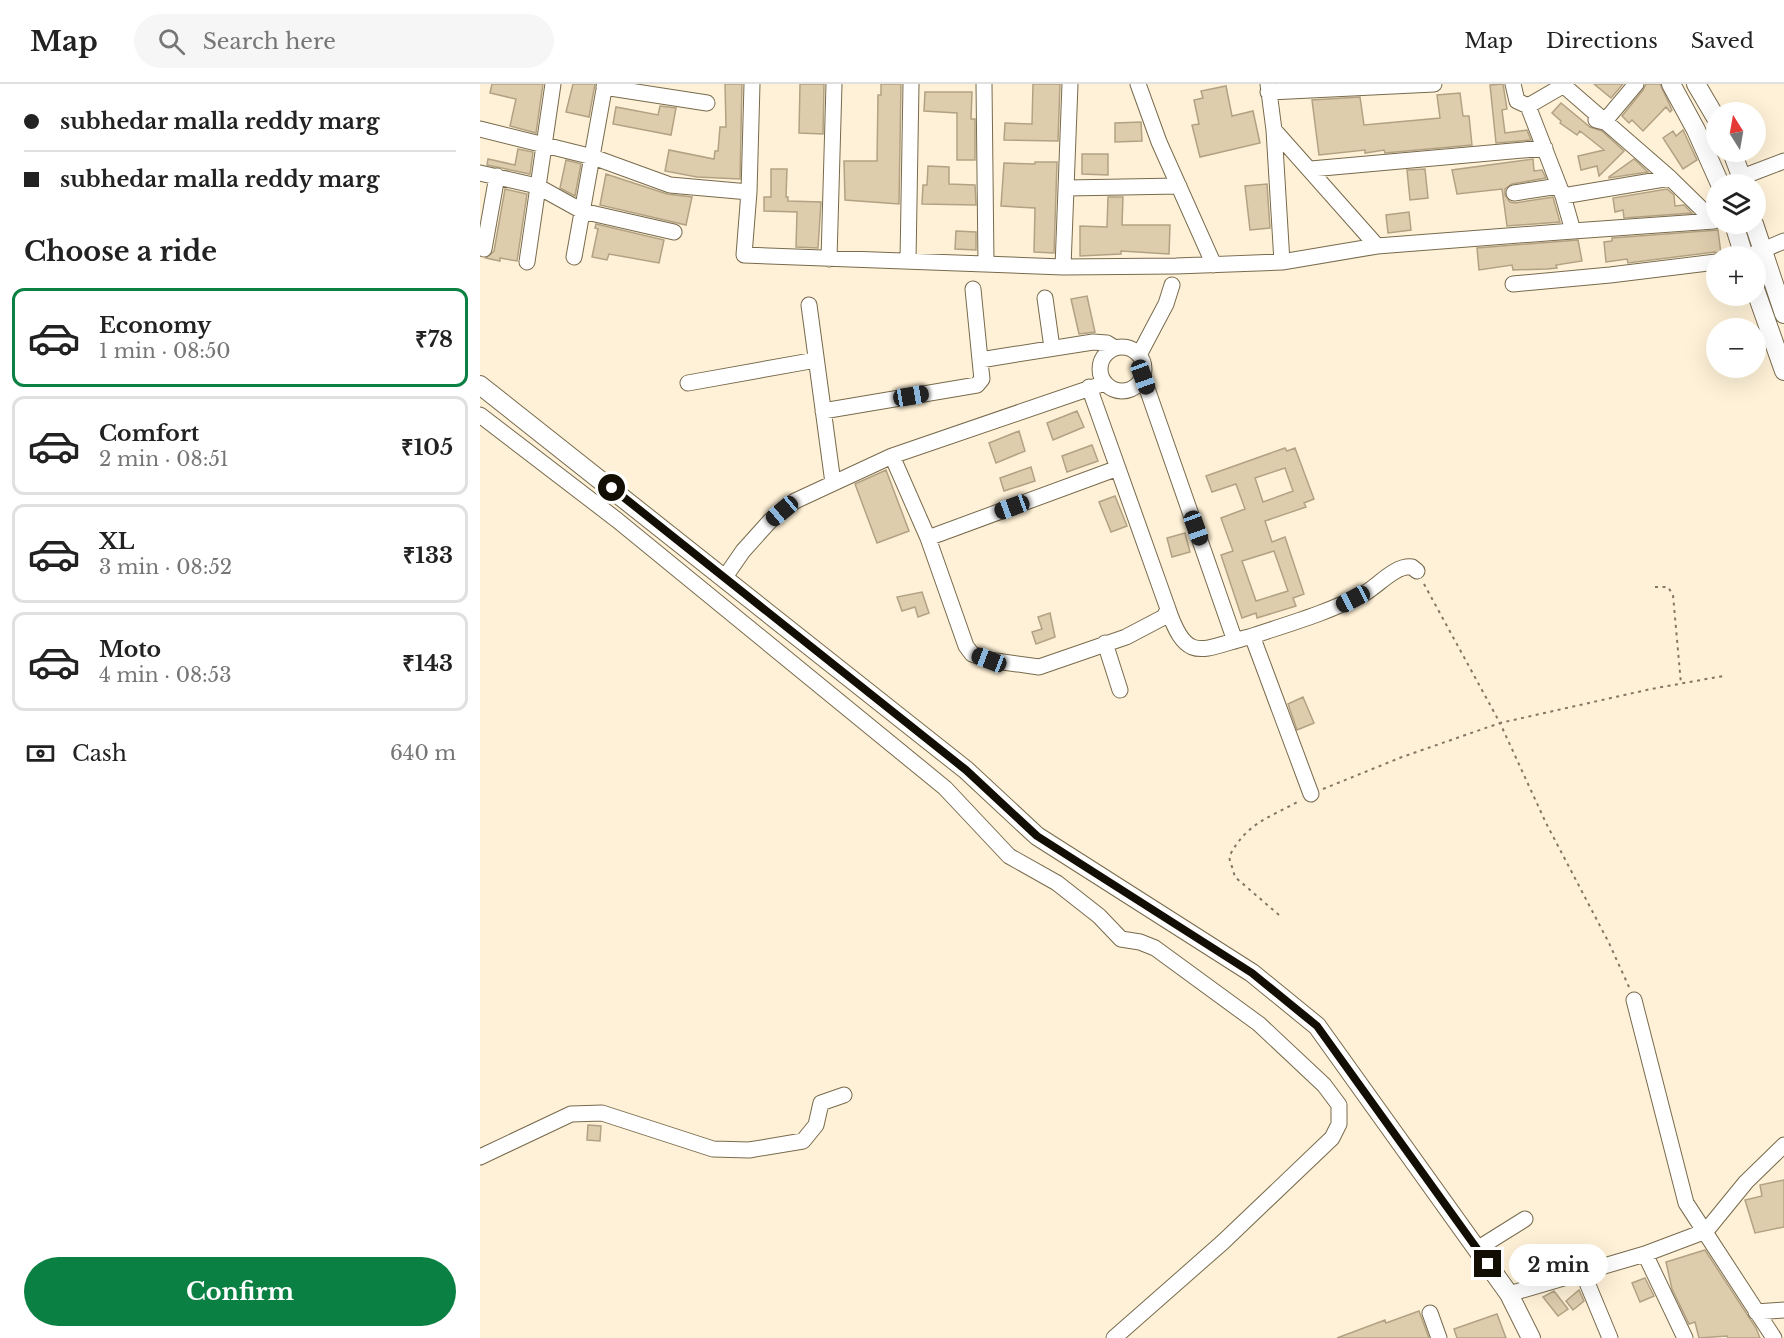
<!DOCTYPE html>
<html lang="en">
<head>
<meta charset="utf-8">
<style>
	body { margin:0; font-family:"Libre Baskerville",serif; background:#f6f6f6; color:#222; height:100vh; display:flex; flex-direction:column; font-size:22px; white-space:nowrap }
	* { box-sizing:border-box; margin:0 }
	p { font-size:20px; color:#767676 }
	.icon { flex:none; width:33px; height:33px; fill:none; stroke:currentColor; stroke-width:2; stroke-linecap:round; stroke-linejoin:round }
	.map { position:relative; flex:1; overflow:hidden }
	.drawer { display:flex; flex-direction:column; background:#fff; width:480px }
	.drawer>* { flex:none }
	.guide { display:grid; align-content:center; height:132px; padding:0 24px; background:#fff }
	.needle { width:39px; rotate:349deg }
	.controls { position:absolute; left:1226px; top:18px; display:grid; gap:12px }
	.controls a { display:grid; place-items:center; width:60px; height:60px; border-radius:50%; background:#fff; box-shadow:0 6px 24px #0002; font-size:30px }
	.end { position:absolute; width:27px; height:27px; margin:-14px; border:8px solid #130e04; background:#fff; box-shadow:0 0 0 3px #fff }
	.from { border-radius:50% }
	.bubble { position:absolute; height:42px; border-radius:21px; background:#fff; box-shadow:0 6px 24px #0002; font-size:20px; font-weight:800; line-height:42px; text-align:center }
	.car { position:absolute; width:18px; height:36px; margin:-18px -9px; border-radius:8px; box-shadow:0 0 4px 2px #0007; background:linear-gradient(#222 24%,#8ab4d8 0 40%,#222 0 76%,#8ab4d8 0 86%,#222 0) }
	.guide b { display:flex; align-items:center; gap:21px; height:57px; font-size:22px }
	.guide b+b { border-top:2px solid #e0e0e0 }
	.guide i { width:15px; height:15px; background:#222 }
	ul { padding:0; list-style:none }
	li { display:flex; align-items:center; gap:18px; height:99px; margin:0 12px 9px; padding:0 12px; border:3px solid #e0e0e0; border-radius:12px }
	li div { flex:1 }
	li b { display:block; font-size:22px }
	li em { font-style:normal; font-weight:800 }
	li.selected { border-color:#0b8043 }
	li>.icon { width:54px; height:54px; stroke-width:1.5 }
	h2 { padding:0 24px; font-size:27px; line-height:72px }
	.pay { display:flex; align-items:center; gap:15px; height:66px; padding:0 24px; font-size:22px }
	.pay p { margin-inline-start:auto }
	.button { display:flex; gap:12px; margin-top:auto; padding:12px 24px }
	.button a { flex:1; height:69px; border-radius:36px; background:#0b8043; color:#fff; font-size:24px; font-weight:800; line-height:69px; text-align:center }
	header { display:flex; align-items:center; gap:36px; box-sizing:border-box; height:84px; padding:0 30px; background:#fff; border-bottom:2px solid #e0e0e0 }
	header strong { font-size:28px }
	nav { display:flex; gap:33px; margin-inline-start:auto; font-size:21px }
	.search { width:420px; height:54px; background:#f6f6f6; display:flex; align-items:center; gap:15px; box-sizing:border-box; padding:0 21px; border-radius:33px; color:#767676; font-size:22px }
	main { display:flex; flex:1; min-height:0 }
	.map>svg:first-child { display:block }
	.building { fill:#ddcdad; stroke:#b2a283; stroke-width:1.5; fill-rule:evenodd }
	.lines { fill:none; stroke-linecap:round; stroke-linejoin:round }
	.minor-casing { stroke:#786a4c; stroke-width:17 }
	.major-casing { stroke:#786a4c; stroke-width:20 }
	.path { stroke:#807866; stroke-width:2; stroke-dasharray:3 4.5; stroke-linecap:butt }
	.minor { stroke:#fff; stroke-width:15 }
	.major { stroke:#fff; stroke-width:18 }
	.route { stroke:#130e04; stroke-width:8 }
</style>
</head>
<body>
<header>
<strong>Map</strong>
<div class="search"><svg class="icon" aria-label="search" viewBox="0 0 24 24"><circle cx="10" cy="10" r="6"/><path d="M15 15l6 6"/></svg>Search here</div>
<nav><a>Map</a><a>Directions</a><a>Saved</a></nav>
</header>
<main>
<section class="drawer">
<div class="guide">
<b><i class="from"></i>subhedar malla reddy marg</b>
<b><i></i>subhedar malla reddy marg</b>
</div>
<h2>Choose a ride</h2>
<ul>
<li class="selected"><svg class="icon" aria-label="car" viewBox="0 0 24 24"><path d="M5 17H2v-5l4-1 3-4h7l3 4 3 1v5h-3M9 17h6M6 11h13"/><circle cx="7" cy="17" r="2"/><circle cx="17" cy="17" r="2"/></svg><div><b>Economy</b><p>1 min · 08:50</p></div><em>₹78</em></li>
<li><svg class="icon" aria-label="car" viewBox="0 0 24 24"><path d="M5 17H2v-5l4-1 3-4h7l3 4 3 1v5h-3M9 17h6M6 11h13"/><circle cx="7" cy="17" r="2"/><circle cx="17" cy="17" r="2"/></svg><div><b>Comfort</b><p>2 min · 08:51</p></div><em>₹105</em></li>
<li><svg class="icon" aria-label="car" viewBox="0 0 24 24"><path d="M5 17H2v-5l4-1 3-4h7l3 4 3 1v5h-3M9 17h6M6 11h13"/><circle cx="7" cy="17" r="2"/><circle cx="17" cy="17" r="2"/></svg><div><b>XL</b><p>3 min · 08:52</p></div><em>₹133</em></li>
<li><svg class="icon" aria-label="car" viewBox="0 0 24 24"><path d="M5 17H2v-5l4-1 3-4h7l3 4 3 1v5h-3M9 17h6M6 11h13"/><circle cx="7" cy="17" r="2"/><circle cx="17" cy="17" r="2"/></svg><div><b>Moto</b><p>4 min · 08:53</p></div><em>₹143</em></li>
</ul>
<div class="pay"><svg class="icon" aria-label="cash" viewBox="0 0 24 24"><path d="M3 7h18v10H3z"/><circle cx="12" cy="12" r="2"/></svg>Cash<p>640 m</p></div>
<div class="button"><a>Confirm</a></div>
</section>
<div class="map">
<svg width="1304" height="1254" viewBox="0 0 1304 1254">
	<rect width="100%" height="100%" fill="#fef1d7"/>
	<path class="building" d="M12,0H63L56,49L30,42L36,15L10,9Z
		M93,0H115L109,33L86,28Z
		M245,0H262L260,95L217,93L185,87L189,66L234,75L235,67H238L240,43H246Z
		M320,0H344L343,50L319,49Z
		M401,0H421L419,120L365,116L364,77H397L398,11H401Z
		M553,0H580L578,57L524,56L525,39L552,40Z
		M1023,0L1027,25L1022,26L1025,49L1047,46L1051,56L1016,59L1010,1Z
		M1114,0H1143L1131,14Z
		M1166,0H1180L1192,26L1190,28L1186,23L1163,47L1152,36L1149,39L1142,32L1163,6Z
		M746,2L752,32L773,27L780,59L720,73L712,41L719,40L714,16L723,14L721,7Z
		M445,8H492L491,35H495V76H477V29L444,27Z
		M980,9L983,32H989L992,61L905,69L904,66L885,69V66L839,71L832,16L880,13L884,41L960,34L957,11Z
		M1081,19L1110,43L1122,47L1144,67L1119,92L1117,82L1101,86L1098,72L1124,66L1100,47L1097,51L1080,39L1081,37L1072,29Z
		M180,22L196,24L191,51L133,40L136,23L178,31Z
		M661,38L662,57L635,58V39Z
		M1203,46L1217,76L1203,85L1183,54L1193,47L1196,52Z
		M38,65L53,68L50,90L7,81L8,75L35,81Z
		M602,70H628V91L602,90Z
		M1053,75L1054,87L1062,86L1066,94L1032,100L1025,105V111L1030,118L1035,119L1073,113L1080,138L1027,142L1022,105L977,110L972,86Z
		M1154,75L1168,88L1129,94V93Z
		M86,76L101,80L95,112L80,104Z
		M555,78H577L574,169L554,168L555,124L521,122L524,79L555,80Z
		M448,82L469,83V100L495,101L496,121L442,120L443,101H447Z
		M291,85H307L306,113H308V117L341,118L338,164L316,163L317,128L284,127V113H291Z
		M945,85L948,114L930,116L927,86Z
		M126,90L187,110L212,113L206,141L120,121Z
		M787,100L790,144L770,146L765,102Z
		M25,105L47,110L37,177L20,174V177L6,174L14,167Z
		M1187,105L1194,111L1195,122L1204,121L1212,129L1144,134L1143,126L1135,128L1133,114Z
		M628,113H643L642,141H690L689,170L641,167V170L600,172V142L627,143Z
		M929,128L931,146L908,149L906,131Z
		M116,140L184,156L179,179L129,170L127,176L112,173L118,145L115,144Z
		M1238,146L1241,170L1235,168L1148,179L1147,175L1126,178L1124,158L1132,157V154Z
		M476,147L496,148V166L475,165Z
		M1098,156L1102,177L1076,181L1077,184L1067,185L1033,186L1032,181L999,186L997,164Z
		M607,212L615,248L599,250L591,215Z
		M597,327L604,343L573,356L567,339Z
		M539,347L545,367L516,379L509,359Z
		M612,361L618,377L587,388L582,372Z
		M805,364L807,367L815,364L834,415L824,419L826,423L785,437L792,458L805,453L824,510L813,514L816,522L777,534L776,529L762,534L741,471L753,467L741,434L765,425L756,400L732,408L726,392ZM805,384L813,407L783,418L775,394ZM794,467L808,507L776,517L762,477Z
		M551,383L555,397L524,407L520,394Z
		M406,386L429,447L397,459L375,400Z
		M635,412L647,442L631,448L619,418Z
		M705,449L710,468L692,473L687,454Z
		M442,508L449,529L438,533L435,523L422,527L417,513Z
		M570,529L575,553L556,560L552,548L562,545L558,533Z
		M823,613L834,639L817,646L808,620Z
		M108,1041L121,1042L120,1057L107,1056Z
		M1304,1096V1143L1275,1149L1265,1116L1282,1112L1280,1101Z
		M1225,1166L1276,1244L1280,1254H1248L1247,1252L1219,1254L1215,1238L1209,1240L1192,1205L1186,1178Z
		M1165,1194L1174,1212L1160,1218L1152,1199Z
		M1099,1206L1104,1217L1093,1226L1086,1217Z
		M1074,1207L1088,1225L1078,1232L1063,1213Z
		M939,1227L949,1254H857L905,1236L906,1239Z
		M1017,1230L1026,1254H977L974,1245Z"/>
	<g class="lines">
		<defs>
			<path id="minor" d="M272,0L269,108L264,171L583,183L696,182L802,178L897,162L1093,147L1083,112L1048,22L1086,0
				M504,0L506,180
				M658,0L679,58L734,181
				M788,0L794,46L897,162
				M1033,0L1037,17L1048,22
				M1082,0L1190,94L1234,137
				M124,3L227,19
				M788,8L954,0
				M1116,36L1124,38L1156,0
				M0,45L113,73L190,101L269,108
				M794,46L802,178
				M831,85L1065,64
				M0,89L57,102L102,127L194,148
				M1262,93L1304,77
				M587,104L699,102
				M1034,109L1079,102
				M1083,112L1190,94
				M1093,147L1234,137
				M4,165L17,92
				M1269,172L1304,157
				M94,173L125,0
				M349,175L354,0
				M428,177L431,0
				M47,178L73,0
				M583,183L590,0
				M1033,200L1130,191L1236,178
				M565,214L572,264
				M329,221L353,399
				M620 285a22 22 0 1 1 44 0a22 22 0 1 1-44 0Z
				M659,271L686,220L692,201
				M500,276L613,258L627,259L635,264
				M663,293L755,557
				M208,299L336,276
				M343,327L497,301L502,295L501,286L493,205
				M0,331L137,436L465,704L529,772L577,799L619,832L641,855L660,858L675,864L779,940L844,1001L859,1021V1040L852,1054L743,1158L634,1254
				M412,372L448,454L486,562L492,570L509,576L559,583L646,553L684,533L688,525L609,303
				M448,454L638,384
				M245,493L263,467L290,437L315,417L412,372L625,299
				M688,525C707,582 723,564 769,553L774,557L831,710
				M769,553C808,540 848,529 885,509C899,501 915,481 932,483L937,487
				M625,559L640,606
				M1154,916L1206,1119L1294,1254
				M0,1073L91,1030L122,1029L233,1065L269,1066L323,1057L336,1041L341,1019L364,1011
				M997,1165L1045,1135
				M1165,1170L1205,1254
				M1103,1189L1130,1254
				M1029,1210L1165,1170L1226,1147L1266,1098L1304,1061
				M1276,1228L1304,1226
				M950,1229L959,1254"/>
			<path id="major" d="M1191,0L1216,46L1240,100
				M1216,0L1236,34
				M1252,68L1264,100
				M1254,140L1264,172
				M1274,140L1304,230
				M1275,205L1304,287
				M0,301L486,686L557,752L772,889L837,942L1029,1210L1051,1254"/>
		</defs>
		<use href="#minor" class="minor-casing"/>
		<use href="#major" class="major-casing"/>
		<path class="path" d="M944,500L1020,639L1171,605L1243,592
			M1175,503H1188L1193,511L1201,600
			M843,705L922,673L1020,639L1066,739L1129,859L1149,903
			M799,831L755,793L749,773C766,739 789,734 819,717"/>
		<use href="#minor" class="minor"/>
		<use href="#major" class="major"/>
	</g>
	<g class="lines">
		<path class="route" d="M132,404L486,686L557,752L772,889L837,942L1008,1180"/>
	</g>
</svg>
<div class="controls">
<a><svg class="needle" viewBox="-14 -14 28 28"><path d="M0-13l5 13h-10z" fill="#e53935"/><path d="M0 13l5-13h-10z" fill="#767676"/></svg></a>
<a><svg class="icon" aria-label="layers" viewBox="0 0 24 24"><path d="M12 4l9 5-9 5-9-5zM3 14l9 5 9-5"/></svg></a>
<a>+</a>
<a>−</a>
</div>
<i class="end from" style="left:132px;top:404px"></i>
<i class="end" style="left:1008px;top:1180px"></i>
<div class="bubble" style="left:1029px;top:1160px;width:99px">2 min</div>
<i class="car" style="left:663px;top:293px;rotate:160deg"></i>
<i class="car" style="left:431px;top:312px;rotate:80deg"></i>
<i class="car" style="left:532px;top:423px;rotate:250deg"></i>
<i class="car" style="left:302px;top:427px;rotate:230deg"></i>
<i class="car" style="left:716px;top:444px;rotate:160deg"></i>
<i class="car" style="left:873px;top:515px;rotate:242deg"></i>
<i class="car" style="left:509px;top:576px;rotate:291deg"></i>
</div>
</main>
</body>
</html>
